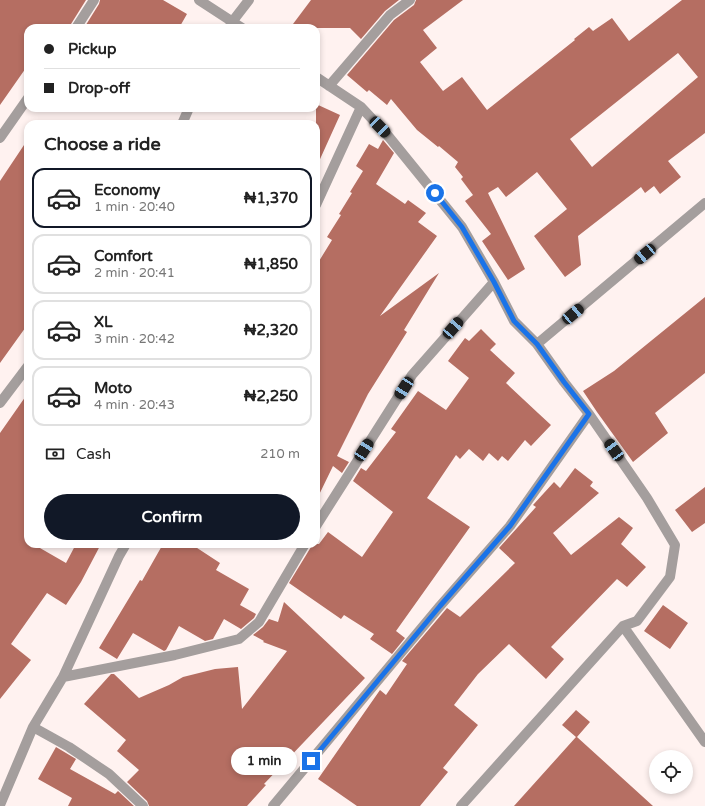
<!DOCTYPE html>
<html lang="en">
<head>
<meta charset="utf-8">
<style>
	body { margin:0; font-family:"Varela Round",sans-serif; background:#f6f6f6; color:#222; height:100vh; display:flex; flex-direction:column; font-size:15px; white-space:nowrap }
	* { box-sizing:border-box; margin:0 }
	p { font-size:13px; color:#767676 }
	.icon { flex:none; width:22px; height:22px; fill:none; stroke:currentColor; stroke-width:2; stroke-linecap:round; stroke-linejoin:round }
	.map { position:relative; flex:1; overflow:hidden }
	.sheet { position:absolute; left:24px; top:120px; width:296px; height:428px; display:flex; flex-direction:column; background:#fff; border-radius:12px; box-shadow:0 2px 6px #0003 }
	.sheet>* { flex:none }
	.top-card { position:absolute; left:24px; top:24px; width:296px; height:88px; border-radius:12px; box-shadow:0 2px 6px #0003; display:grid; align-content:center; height:88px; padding:0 20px; background:#fff }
	.tools { position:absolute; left:649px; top:750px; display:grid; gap:8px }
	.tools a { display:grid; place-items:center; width:44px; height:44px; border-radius:50%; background:#fff; box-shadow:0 2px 6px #0003; font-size:20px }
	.end { position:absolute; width:18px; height:18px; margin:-9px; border:5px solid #1a73e8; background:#fff; box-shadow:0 0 0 2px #fff }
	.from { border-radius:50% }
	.bubble { position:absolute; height:28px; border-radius:14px; background:#fff; box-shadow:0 2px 6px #0003; font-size:13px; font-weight:800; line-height:28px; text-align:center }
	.car { position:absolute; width:12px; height:24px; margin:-12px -6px; border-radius:5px; box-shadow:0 0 3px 1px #0007; background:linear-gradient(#222 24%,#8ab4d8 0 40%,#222 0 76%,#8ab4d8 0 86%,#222 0) }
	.top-card b { display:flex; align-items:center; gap:14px; height:38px; font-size:15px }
	.top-card b+b { border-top:1px solid #e0e0e0 }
	.top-card i { width:10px; height:10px; background:#222 }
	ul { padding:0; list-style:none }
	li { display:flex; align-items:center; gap:12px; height:60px; margin:0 8px 6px; padding:0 12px; border:2px solid #e0e0e0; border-radius:12px }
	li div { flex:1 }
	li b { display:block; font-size:15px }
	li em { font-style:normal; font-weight:800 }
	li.active { border-color:#111827 }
	li>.icon { width:36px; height:36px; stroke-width:1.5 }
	h2 { padding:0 20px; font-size:18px; line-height:48px }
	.pay { display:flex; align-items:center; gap:10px; height:44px; padding:0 20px; font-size:15px }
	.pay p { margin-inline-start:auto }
	.primary-button { display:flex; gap:8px; margin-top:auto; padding:8px 20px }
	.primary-button a { flex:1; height:46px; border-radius:24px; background:#111827; color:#fff; font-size:16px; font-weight:800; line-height:46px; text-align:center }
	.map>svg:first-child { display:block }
	.building { fill:#b56e62; fill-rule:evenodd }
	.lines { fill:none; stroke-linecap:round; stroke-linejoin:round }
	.minor { stroke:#a49e9d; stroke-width:10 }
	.route { stroke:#1a73e8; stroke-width:5 }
</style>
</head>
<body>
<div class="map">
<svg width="705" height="806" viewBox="0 0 705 806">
	<rect width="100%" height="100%" fill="#fff2f0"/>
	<path class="building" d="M0,0H86L71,24L70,28H28V65L0,105Z
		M100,0H163L187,14L179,28H84L99,4Z
		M311,0H399L385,11L361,39L350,28H290Z
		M416,0H463L423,30L437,48L420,62L443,91L462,77L487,110L575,40L574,39L589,27L593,31L612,18L629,41L682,0H705V133L668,161L681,177L660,194L654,186L645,193L641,187L578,236L581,265L565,277L534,236L567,209L537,172L506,197L498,187L488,193L525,269L508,280L482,241L491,234L465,201L473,195L461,179L463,177L455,167L458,162L439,146L438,147L417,130L391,99L387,105L369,90L367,92L347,75L394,20L414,5ZM678,53L698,77L592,167L570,139Z
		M316,104L340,115L316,168Z
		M28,139V324L0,363V181Z
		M383,140L394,153L376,184L405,204L408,200L426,213L418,222L437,236L380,316L439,273L404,330L407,332L368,394L337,456L349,462L342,473L333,466L316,501V266L332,240L327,237L341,215L339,214L352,193L350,192L363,171L356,166L369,144L378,149Z
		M705,297V373L655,413L668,433L633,462L597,412L583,391L614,371Z
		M481,329L496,344L490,350L515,373L506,383L538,413L551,425L531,446L525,440L508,461L502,456L498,461L489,453L483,461L469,449L460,459L456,455L427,498L470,527L396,631L405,638L392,654L370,639L374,634L344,615L341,619L289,583L311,547V544H319L328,532L362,557L393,512L353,481L361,468L366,471L396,432L391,429L418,391L446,410L469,378L448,361L465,338L469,341Z
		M28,393V544H33L66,563L76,544H101L81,582L66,605L47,593L11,644L31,660L0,699V433Z
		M575,468L593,482L590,486L599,493L553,533L571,555L619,517L633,528L621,544L646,567L627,587L617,579L551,647L564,659L546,679L509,644L478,674L454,705L478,725L443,768L448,772L420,806H357L318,779L380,690L386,695L407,664L402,661L447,608L460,617L515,563L499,548L536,507L533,505L554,482L560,488Z
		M705,487V523L692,532L675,510Z
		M163,544H191L220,563L216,570L249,589L240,605L256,614L254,618L241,629L224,619L213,639L205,641L179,626L166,650L164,651L133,633L117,659L99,648L140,580L142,581Z
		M284,602L365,678L264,784L266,785L247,806H149L147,801L127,782L139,770L117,751L126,740L84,704L111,674H114L139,698L169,685L183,677L215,669L238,667L242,709L287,651L263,642L264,641L253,635L263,627L269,619L278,622Z
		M663,605L688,623L670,649L644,631Z
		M576,710L590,722L577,737L653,806H514L576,737L562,725Z
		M56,747L76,759L70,769L115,794L118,791L134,806H68L72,798L38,779Z"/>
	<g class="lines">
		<path class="minor" d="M199,0L242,28
			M76,28L94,0
			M229,28L232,22L249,0
			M316,77L361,107L389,137L462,227L494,282L514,321L537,344L564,382L589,414L647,498L675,545L670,577L637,621L623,626L461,806
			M329,86L390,15L410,0
			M182,124L189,108
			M0,138L28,98
			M316,205L361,107
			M537,344L705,203
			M0,403L28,366
			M316,526L412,375L494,282
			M623,626L705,742
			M63,677L175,655L239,639L259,622L305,544
			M33,727L69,747L109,774L143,806
			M0,805L33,727L63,677L119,556L126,544
			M273,806L440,606L510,526L589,414"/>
	</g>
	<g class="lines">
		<path class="route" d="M311,761L440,606L510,526L589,414L564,382L537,344L514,321L494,282L462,227L435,193"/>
	</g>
</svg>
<div class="tools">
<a><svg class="icon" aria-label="locate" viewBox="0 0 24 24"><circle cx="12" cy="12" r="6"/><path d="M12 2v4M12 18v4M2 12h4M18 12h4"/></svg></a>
</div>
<i class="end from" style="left:435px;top:193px"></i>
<i class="end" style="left:311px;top:761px"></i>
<div class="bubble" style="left:231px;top:747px;width:66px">1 min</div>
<i class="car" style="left:380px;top:127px;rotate:136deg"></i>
<i class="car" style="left:645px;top:254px;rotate:230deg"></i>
<i class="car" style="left:573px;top:314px;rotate:50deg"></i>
<i class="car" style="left:453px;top:328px;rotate:41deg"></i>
<i class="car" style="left:404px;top:388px;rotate:213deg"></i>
<i class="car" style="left:364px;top:450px;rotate:33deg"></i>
<i class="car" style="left:614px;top:450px;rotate:325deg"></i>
<div class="top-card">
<b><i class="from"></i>Pickup</b>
<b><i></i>Drop-off</b>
</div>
<section class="sheet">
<h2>Choose a ride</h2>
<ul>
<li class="active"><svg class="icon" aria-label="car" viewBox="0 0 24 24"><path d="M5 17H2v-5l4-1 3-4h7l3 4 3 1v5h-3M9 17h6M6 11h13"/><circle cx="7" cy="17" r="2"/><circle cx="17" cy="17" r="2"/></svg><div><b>Economy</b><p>1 min · 20:40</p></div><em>₦1,370</em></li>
<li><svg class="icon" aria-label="car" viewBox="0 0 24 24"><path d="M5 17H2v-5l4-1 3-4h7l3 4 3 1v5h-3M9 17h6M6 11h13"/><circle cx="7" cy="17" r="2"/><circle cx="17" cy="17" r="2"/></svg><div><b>Comfort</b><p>2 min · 20:41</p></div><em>₦1,850</em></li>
<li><svg class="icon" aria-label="car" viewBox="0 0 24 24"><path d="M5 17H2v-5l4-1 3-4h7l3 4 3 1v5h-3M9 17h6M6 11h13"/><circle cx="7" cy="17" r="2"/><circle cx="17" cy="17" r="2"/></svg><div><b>XL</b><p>3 min · 20:42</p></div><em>₦2,320</em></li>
<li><svg class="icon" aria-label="car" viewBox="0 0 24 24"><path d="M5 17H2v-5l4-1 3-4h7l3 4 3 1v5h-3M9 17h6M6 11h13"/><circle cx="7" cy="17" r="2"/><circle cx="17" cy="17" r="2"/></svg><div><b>Moto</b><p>4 min · 20:43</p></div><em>₦2,250</em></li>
</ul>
<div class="pay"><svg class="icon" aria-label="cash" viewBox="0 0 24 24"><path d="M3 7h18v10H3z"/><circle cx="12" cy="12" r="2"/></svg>Cash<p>210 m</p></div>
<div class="primary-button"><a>Confirm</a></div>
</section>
</div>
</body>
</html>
